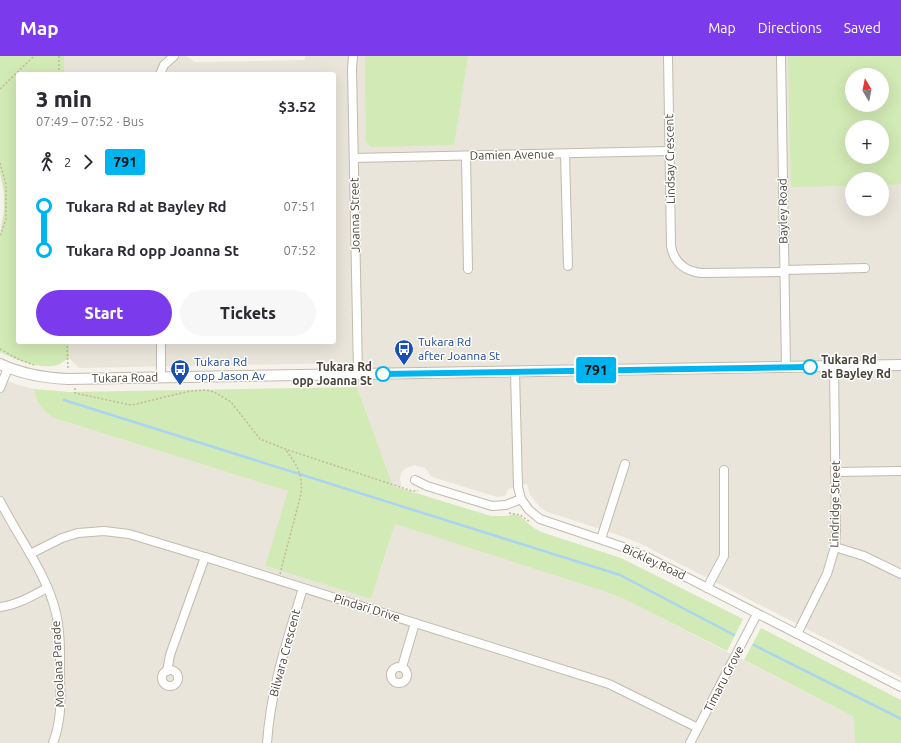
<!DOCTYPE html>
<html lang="en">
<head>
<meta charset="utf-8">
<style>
	body { margin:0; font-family:Ubuntu,sans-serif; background:#f7f7f7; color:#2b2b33; height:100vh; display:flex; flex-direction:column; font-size:15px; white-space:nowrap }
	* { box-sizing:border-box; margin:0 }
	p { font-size:13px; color:#7c7c81 }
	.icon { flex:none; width:22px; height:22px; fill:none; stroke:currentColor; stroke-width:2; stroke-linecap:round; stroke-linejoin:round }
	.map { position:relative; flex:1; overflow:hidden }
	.details { position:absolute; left:16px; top:16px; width:320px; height:272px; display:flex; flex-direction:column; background:#fff; border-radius:4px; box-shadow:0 4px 16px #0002 }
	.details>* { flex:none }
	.badge { padding:0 8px; border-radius:3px; font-size:14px; line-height:26px }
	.needle { width:26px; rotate:350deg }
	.buttons { position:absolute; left:845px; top:12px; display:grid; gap:8px }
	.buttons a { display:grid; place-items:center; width:44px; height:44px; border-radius:50%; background:#fff; box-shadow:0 4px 16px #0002; font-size:20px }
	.map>.badge { position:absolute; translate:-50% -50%; box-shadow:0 0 0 2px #fff }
	.legs { display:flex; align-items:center; gap:6px; height:44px; padding:0 20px; font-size:13px }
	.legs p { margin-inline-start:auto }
	.overview { display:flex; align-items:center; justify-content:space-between; height:68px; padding:0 20px }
	h1 { font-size:22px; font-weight:800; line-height:30px }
	.action { display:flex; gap:8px; margin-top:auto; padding:8px 20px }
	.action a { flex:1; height:46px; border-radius:24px; background:#7c3aed; color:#fff; font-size:16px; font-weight:800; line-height:46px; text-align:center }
	.action a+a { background:#f7f7f7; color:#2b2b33 }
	ul { padding:0 20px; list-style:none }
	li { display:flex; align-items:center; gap:14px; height:44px; font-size:15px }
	li i { display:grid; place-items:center; width:6px; height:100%; margin:0 5px; background:currentColor }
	li i::after { content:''; width:10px; height:10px; margin:-5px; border:3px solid; border-radius:50%; background:#fff }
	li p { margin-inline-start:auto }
	li:first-child i { background:linear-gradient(#0000 50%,currentColor 0) }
	li:last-child i { background:linear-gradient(currentColor 50%,#0000 0) }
	header { display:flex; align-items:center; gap:24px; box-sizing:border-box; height:56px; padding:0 20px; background:#7c3aed; color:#fff }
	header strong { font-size:19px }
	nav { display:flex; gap:22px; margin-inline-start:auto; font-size:14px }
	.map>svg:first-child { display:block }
	.residential { fill:#eae5da; fill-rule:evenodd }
	.green { fill:#d2eab5; fill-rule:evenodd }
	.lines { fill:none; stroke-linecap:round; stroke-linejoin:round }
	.stream { stroke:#a9d4f2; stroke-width:2.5 }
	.minor-casing { stroke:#c2bbae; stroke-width:10 }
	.tertiary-casing { stroke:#c2bbae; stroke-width:12 }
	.path { stroke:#c4b79f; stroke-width:1.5; stroke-dasharray:2 2; stroke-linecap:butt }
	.minor { stroke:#fff; stroke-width:8 }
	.tertiary { stroke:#fff; stroke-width:10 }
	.line-1-casing { stroke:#fff; stroke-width:9 }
	.line-1 { stroke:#00b5ef; stroke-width:6 }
	.stop-1-dot { fill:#fff; stroke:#00b5ef; stroke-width:2 }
	.labels { text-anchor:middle; stroke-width:3; stroke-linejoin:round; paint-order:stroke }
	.street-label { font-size:12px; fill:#4b4439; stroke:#fff }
	.transit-label { font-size:12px; fill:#164399; stroke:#fff; text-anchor:start }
	.stop-label { font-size:12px; font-weight:bold; fill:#4b4439; stroke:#fff; text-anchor:start }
</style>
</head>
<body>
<header>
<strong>Map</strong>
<nav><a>Map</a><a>Directions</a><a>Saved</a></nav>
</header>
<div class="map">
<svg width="901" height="687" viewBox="0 0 901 687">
	<rect width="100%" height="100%" fill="#f6f3ec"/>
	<g class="residential">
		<path d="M64,0H186L195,6L305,4V0H901V621L639,487L618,479L545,455L539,450L530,439L527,428L508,433L505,440L497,441L432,421L425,412L415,409L406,412L401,417L400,424L402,432L393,430L357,331L341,307L79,312L69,302V286H334V18H64ZM852,19H882V49H852ZM852,71H882V101H852ZM852,123H882V153H852Z"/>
		<polygon points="0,322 18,329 34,333 36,341 54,362 289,435 265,510 371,543 395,468 583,527 624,543 854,661 855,687 0,687"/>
	</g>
	<g class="green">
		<path d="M0,0H64V18H18V286H69V302C65,304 62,307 58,309C40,314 16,304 0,296V177L4,155V137L0,117Z"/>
		<polygon points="365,0 468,0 454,89 371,91 366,86"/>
		<path d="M788,0H901V128L882,129V123H852V130L791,131ZM852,19H882V49H852ZM852,71H882V101H852Z"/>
		<path d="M357,331L393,430L491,460H507L513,458L520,460L531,470L541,476L621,502L743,563L727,595L624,543L601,534L395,468L371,543L265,510L288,435L54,362C42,354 37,347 34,333L70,336Z"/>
		<polygon points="761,572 901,644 901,687 855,687 854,661 744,604"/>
	</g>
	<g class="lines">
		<g class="stream">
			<polyline points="64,344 620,519 734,579"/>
			<polyline points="754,589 901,663"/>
		</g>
		<g class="minor-casing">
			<g id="minor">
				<polyline points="353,0 352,13 358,318"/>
				<path d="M668,0L671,190C674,206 684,215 701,217L784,216"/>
				<polyline points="781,0 786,311"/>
				<polyline points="160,18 164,9 174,0"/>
				<polyline points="565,98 568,210"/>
				<polyline points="466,100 468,213"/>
				<polyline points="354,102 670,95"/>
				<polyline points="784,214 865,212"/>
				<polyline points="161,286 161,321"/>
				<polyline points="515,316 518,431 521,443 529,454 540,463 620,490 647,501 901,631"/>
				<polyline points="0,332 8,312"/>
				<polyline points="835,416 901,415"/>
				<polyline points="415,424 427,430 492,450 506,449 521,443"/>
				<path d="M0,445C18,481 47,518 56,557C61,579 60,601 60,624C61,646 61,666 53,687"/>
				<polyline points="601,483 625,408"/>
				<polyline points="835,491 864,500 901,518"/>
				<polyline points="30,498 62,482 78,477 104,475 129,478 205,501 609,628 698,672"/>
				<polyline points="707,532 724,500 724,414"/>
				<path d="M0,551C17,549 32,540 47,532"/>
				<polyline points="797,578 827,518 835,491 836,474 834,310"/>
				<circle cx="399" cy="619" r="8"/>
				<polyline points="402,611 415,567"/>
				<circle cx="170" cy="622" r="8"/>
				<polyline points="167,615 170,599 205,501"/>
				<path d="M267,687C271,631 287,585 303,532"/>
				<polyline points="690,687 757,558"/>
			</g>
		</g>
		<g class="tertiary-casing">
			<path id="tertiary" d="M0,308C21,318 45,322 68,323L901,309"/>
		</g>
		<g class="path">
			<polyline points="59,0 59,18"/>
			<polyline points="0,33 34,0"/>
			<polyline points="0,107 6,128 6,163 0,181"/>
			<polyline points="67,286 68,314"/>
			<polyline points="0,293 18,303 34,309"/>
			<polyline points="75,332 75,337 126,348 132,349 190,335 206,334 214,336 231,346 260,383 285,393 412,435 418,435"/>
			<polyline points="509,457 520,459 530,466"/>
			<path d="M280,518L301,438C303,417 297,409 285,393"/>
		</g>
		<use href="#minor" class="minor"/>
		<use href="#tertiary" class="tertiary"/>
	</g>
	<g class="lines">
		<g class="line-1-casing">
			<polyline id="line-1" points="383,318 810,311"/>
		</g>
		<use href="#line-1" class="line-1"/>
	</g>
	<defs>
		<g id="bus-pin" transform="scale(1)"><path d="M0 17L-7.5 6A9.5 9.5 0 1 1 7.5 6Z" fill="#1a4fb4" stroke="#fff"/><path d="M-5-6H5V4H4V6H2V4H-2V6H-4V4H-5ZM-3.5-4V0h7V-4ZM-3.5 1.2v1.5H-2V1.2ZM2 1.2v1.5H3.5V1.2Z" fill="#fff"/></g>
	</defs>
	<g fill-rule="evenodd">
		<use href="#bus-pin" x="404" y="293"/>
		<use href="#bus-pin" x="180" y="313"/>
	</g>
	<g class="stop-1-dot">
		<circle cx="810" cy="311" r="7"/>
		<circle cx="383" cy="318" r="7"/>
	</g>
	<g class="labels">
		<g class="street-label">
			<text transform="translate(512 99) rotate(-1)" y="4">Damien Avenue</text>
			<text transform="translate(670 103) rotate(-91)" y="4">Lindsay Crescent</text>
			<text transform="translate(783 155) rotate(-91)" y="4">Bayley Road</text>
			<text transform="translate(355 159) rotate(-91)" y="4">Joanna Street</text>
			<text transform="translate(125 322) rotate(-1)" y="4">Tukara Road</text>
			<text transform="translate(835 448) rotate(-89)" y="4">Lindridge Street</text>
			<text transform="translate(654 506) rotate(25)" y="4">Bickley Road</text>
			<text transform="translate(367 552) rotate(17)" y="4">Pindari Drive</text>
			<text transform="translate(285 597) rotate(-75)" y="4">Bilwara Crescent</text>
			<text transform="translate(58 608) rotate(-93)" y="4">Moolana Parade</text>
			<text transform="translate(724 623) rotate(-63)" y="4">Timaru Grove</text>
		</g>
		<g class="transit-label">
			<text x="418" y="290">Tukara Rd<tspan x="418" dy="14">after Joanna St</tspan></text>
			<text x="194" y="310">Tukara Rd<tspan x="194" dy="14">opp Jason Av</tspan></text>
		</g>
		<g class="stop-label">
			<text x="821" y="308">Tukara Rd<tspan x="821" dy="14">at Bayley Rd</tspan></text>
			<text x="372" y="315" text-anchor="end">Tukara Rd<tspan x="372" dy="14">opp Joanna St</tspan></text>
		</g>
	</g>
</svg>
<div class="buttons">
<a><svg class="needle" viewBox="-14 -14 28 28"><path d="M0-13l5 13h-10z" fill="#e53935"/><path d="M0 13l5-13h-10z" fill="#7c7c81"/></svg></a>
<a>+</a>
<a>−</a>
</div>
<b class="badge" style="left:596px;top:314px;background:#00b5ef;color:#111">791</b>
<section class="details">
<div class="overview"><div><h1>3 min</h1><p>07:49 – 07:52 · Bus</p></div><b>$3.52</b></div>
<div class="legs"><svg class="icon" aria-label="walk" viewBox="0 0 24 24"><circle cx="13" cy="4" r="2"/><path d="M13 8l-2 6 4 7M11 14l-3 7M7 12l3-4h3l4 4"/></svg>2<svg class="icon" aria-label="forward" viewBox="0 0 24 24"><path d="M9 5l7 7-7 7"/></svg><b class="badge" style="background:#00b5ef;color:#111">791</b></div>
<ul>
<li><i style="color:#00b5ef"></i><b>Tukara Rd at Bayley Rd</b><p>07:51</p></li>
<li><i style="color:#00b5ef"></i><b>Tukara Rd opp Joanna St</b><p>07:52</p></li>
</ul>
<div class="action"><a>Start</a><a>Tickets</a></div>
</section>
</div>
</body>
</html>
